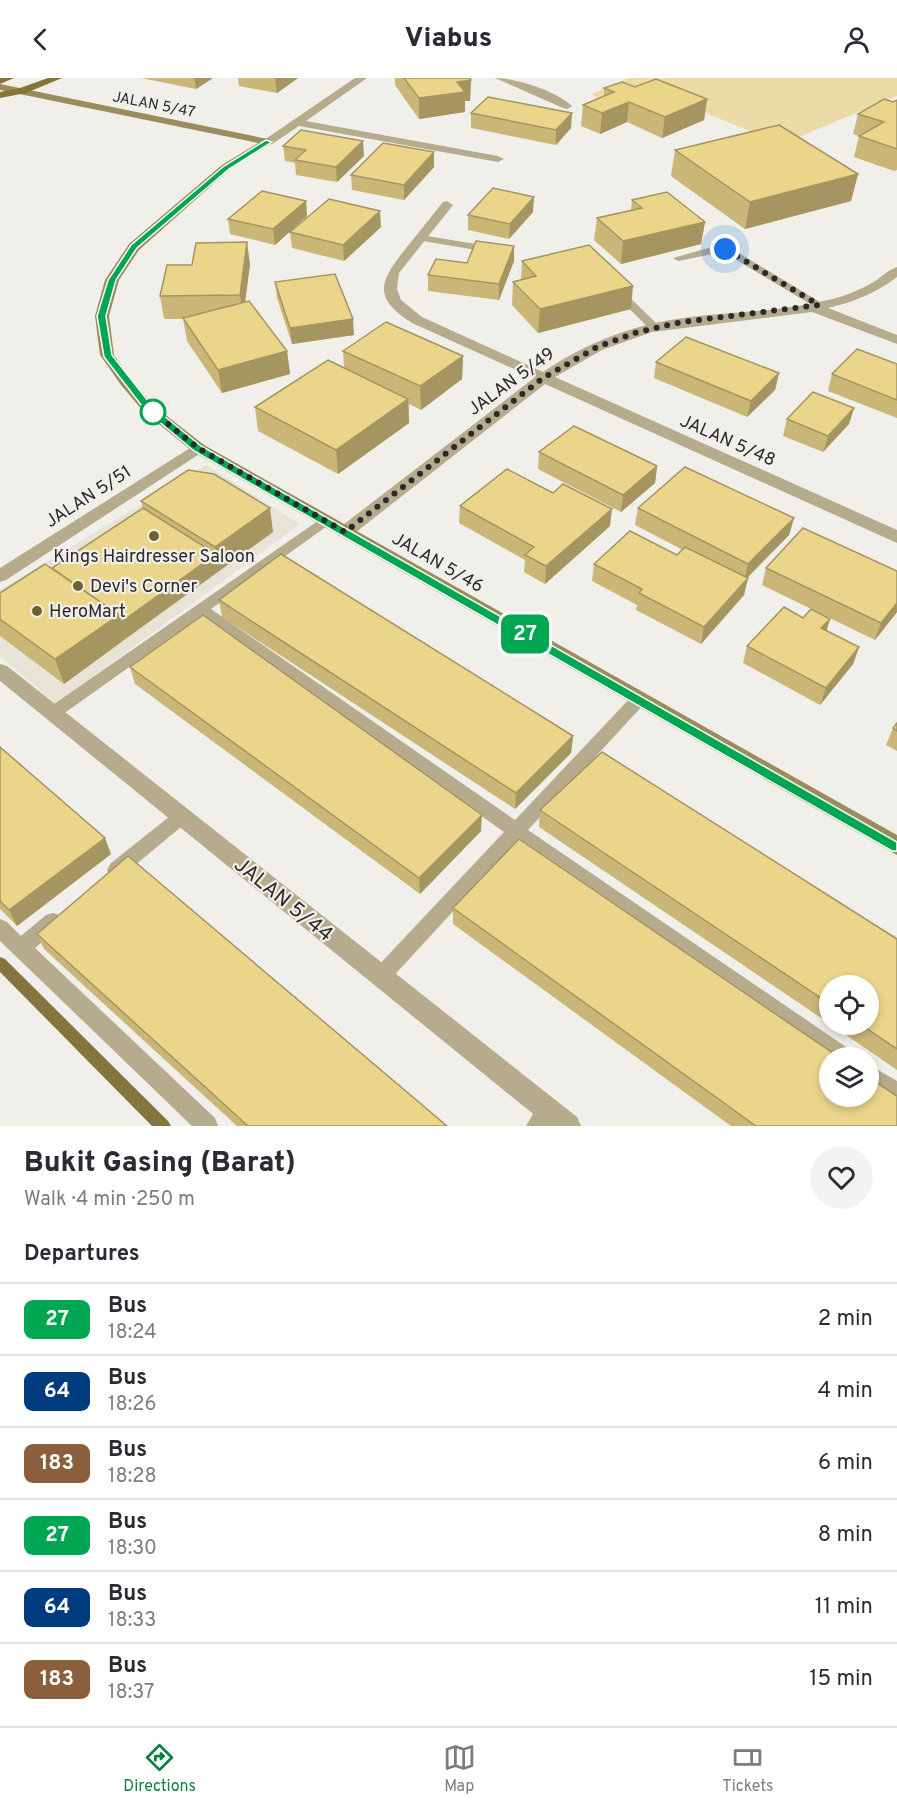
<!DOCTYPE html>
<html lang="en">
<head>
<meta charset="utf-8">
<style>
	body { margin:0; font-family:Overpass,sans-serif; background:#f2f2f3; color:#2b2b33; height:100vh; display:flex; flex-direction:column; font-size:22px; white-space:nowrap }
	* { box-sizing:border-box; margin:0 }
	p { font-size:20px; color:#7c7c81 }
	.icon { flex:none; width:33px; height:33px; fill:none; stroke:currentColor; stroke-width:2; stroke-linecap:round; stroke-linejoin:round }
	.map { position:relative; height:1048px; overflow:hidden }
	.details { display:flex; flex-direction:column; background:#fff; flex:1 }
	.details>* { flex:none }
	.badge { padding:0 12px; border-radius:9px; font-size:21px; line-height:39px }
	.fabs { position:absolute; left:819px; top:897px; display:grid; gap:12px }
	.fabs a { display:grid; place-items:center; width:60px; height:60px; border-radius:50%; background:#fff; box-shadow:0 3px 9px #0003; font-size:30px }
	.you { position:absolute; width:30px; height:30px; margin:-15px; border:4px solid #fff; border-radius:50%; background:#1a73e8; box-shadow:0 0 0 9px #1a73e833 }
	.map>.badge { position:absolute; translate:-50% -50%; box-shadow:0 0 0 3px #fff }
	h2 { padding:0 24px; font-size:22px; line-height:54px }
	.round { display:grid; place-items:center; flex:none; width:63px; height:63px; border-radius:32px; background:#f2f2f3 }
	.headline { display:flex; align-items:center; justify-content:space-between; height:102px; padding:0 24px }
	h1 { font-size:28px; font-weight:800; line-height:45px }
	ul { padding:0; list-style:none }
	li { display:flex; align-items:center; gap:18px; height:72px; padding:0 24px; border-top:2px solid #e1e1e2 }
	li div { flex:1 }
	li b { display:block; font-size:22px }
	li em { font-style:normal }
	li .badge { min-width:66px; font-weight:700; text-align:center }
	header { display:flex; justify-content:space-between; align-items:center; height:78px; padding:0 24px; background:#fff; font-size:27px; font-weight:800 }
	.dock { display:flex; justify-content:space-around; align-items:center; height:84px; border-top:2px solid #e1e1e2; background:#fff; font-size:16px; color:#7c7c81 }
	.dock a { display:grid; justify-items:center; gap:3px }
	.dock .active { color:#0b8043 }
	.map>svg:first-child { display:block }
	.built { fill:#e7e3d6 }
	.green { fill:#eadba7 }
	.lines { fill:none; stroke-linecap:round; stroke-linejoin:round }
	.stream { fill:#847540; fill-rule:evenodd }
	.lane { fill:#b6ac8d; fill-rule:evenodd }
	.street { fill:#b6ac8d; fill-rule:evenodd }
	.secondary { fill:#9a8c5d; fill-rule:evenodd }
	.primary { fill:#867437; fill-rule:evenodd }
	.wall { fill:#cab777 }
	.shaded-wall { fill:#a49561 }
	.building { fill:#ebd58a; stroke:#a49561; stroke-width:1.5 }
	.line { fill:#00a651; stroke:#fff; stroke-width:1.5 }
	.walk { stroke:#2b2a28; stroke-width:6; stroke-dasharray:0 10.8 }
	.stop-dot { fill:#fff; stroke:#00a651; stroke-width:3 }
	.poi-dot { fill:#70612e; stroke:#f0efe9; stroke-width:2 }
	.labels { text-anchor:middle; stroke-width:4.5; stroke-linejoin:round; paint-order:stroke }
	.far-street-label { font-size:15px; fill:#2b2a28; stroke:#f0efe9 }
	.street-label { font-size:18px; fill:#2b2a28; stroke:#f0efe9 }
	.poi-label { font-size:18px; fill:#2b2a28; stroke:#f0efe9; text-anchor:start }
	.near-street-label { font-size:21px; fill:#2b2a28; stroke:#f0efe9 }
</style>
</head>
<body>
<header><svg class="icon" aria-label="back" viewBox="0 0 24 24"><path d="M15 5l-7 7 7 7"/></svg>Viabus<svg class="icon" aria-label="person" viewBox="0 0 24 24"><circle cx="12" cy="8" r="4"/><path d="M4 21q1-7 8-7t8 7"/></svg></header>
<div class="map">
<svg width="897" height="1048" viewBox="0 0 897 1048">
	<rect width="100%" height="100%" fill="#f0efe9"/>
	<polygon class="built" points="206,387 300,446 56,626 0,578 0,512"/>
	<polygon class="green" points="628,0 897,0 897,18 782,66 661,17 600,24 592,16"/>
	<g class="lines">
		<polygon class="stream" points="0,879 5,881 168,1043 171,1048 152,1048 0,894"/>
		<g class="lane">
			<polygon points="421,157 494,169 499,172 494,175 417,162 416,160"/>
			<polygon points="715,168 729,169 825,227 819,230 815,229 723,174 678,183 673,180"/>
			<polygon points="616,209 620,210 659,248 659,252 651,252 612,214 612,210"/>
			<polygon points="325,438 330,440 332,443 330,446 211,531 515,742 633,617 639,615 645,617 647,621 645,625 528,752 852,973 855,980 830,980 830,981 517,764 388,904 381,907 374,904 371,898 374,892 504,754 201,538 59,639 53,641 47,639 45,635 47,631"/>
			<polygon points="181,732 187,734 190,739 187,744 122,798 116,800 110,798 107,792 110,786 175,734"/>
			<polygon points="53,835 60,837 62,843 60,849 35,870 215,1040 218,1048 192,1048 0,863 0,841 7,844 21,858 46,837"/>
			<polygon points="868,986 897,1003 897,1025 868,1008"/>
			<polygon points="548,1021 556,1024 559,1032 550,1048 526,1048 540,1024"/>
		</g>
		<g class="street">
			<polygon points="355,0 367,0 306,43 498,78 504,81 498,84 299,48 272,66 264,66 264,62"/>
			<path d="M495,0C517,0 556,13 572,28L567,31L563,30Z"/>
			<path d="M447,123L453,127L399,195L397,211L401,222L422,239L543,294C586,265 632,247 683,240C729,234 778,234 823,223C839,220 856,214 870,206C880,201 887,192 897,189V199C876,215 854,224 828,230L897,257V266L812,234L652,254L602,272L555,299L897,452V465L545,306L351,458H339L337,454L339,450L534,300L412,245C370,218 381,202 407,169C419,154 431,139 443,124Z"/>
			<polygon points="198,365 204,367 206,370 204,373 6,502 0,504 0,490"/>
			<polygon points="0,586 7,588 577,1039 581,1048 548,1048 0,603"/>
		</g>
		<polygon class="secondary" points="0,6 268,61 274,64 230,91 139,172 119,202 109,238 114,277 131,301 153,327 204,367 897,757 897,777 192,373 143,333 121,307 100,277 95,238 105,202 129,166 222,87 258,65 0,12"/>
		<g class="primary">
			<polygon points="0,0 14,0 0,6"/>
			<polygon points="48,0 62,0 26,15 0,20 0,14 20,10"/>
		</g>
	</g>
	<g class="wall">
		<polygon points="141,0 213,0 196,11"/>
		<polygon points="238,0 298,0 277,15 239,8"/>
		<polygon points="395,0 471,0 470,23 465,23 465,34 419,41 395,7"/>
		<polygon points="635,9 707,21 704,42 662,60 627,44 600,56 581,48 583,27 604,19 604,10"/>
		<polygon points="897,22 897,92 894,93 854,79 859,58 853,56 858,36 893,24"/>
		<polygon points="471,35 571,50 556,67 471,50"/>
		<polygon points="283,68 364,78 337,104 296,97 295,85 285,83"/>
		<polygon points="675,72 858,96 851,123 745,151 671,98"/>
		<polygon points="434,89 404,122 352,112 351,97"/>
		<polygon points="632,122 705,144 701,166 621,186 594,162 597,140 631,132"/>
		<polygon points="306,123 307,138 275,167 230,156 228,141"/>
		<polygon points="533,134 509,161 468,152 468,137"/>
		<polygon points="381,149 344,183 292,170 290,154"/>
		<polygon points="514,168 514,183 499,222 428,213 428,197 467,185"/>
		<polygon points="522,183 631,231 538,255 512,227 513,204 521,201"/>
		<polygon points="250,186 245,224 287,273 290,296 222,315 187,263 183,241 164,241 160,218"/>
		<polygon points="275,204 354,257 292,266 277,220"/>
		<polygon points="343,273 463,278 462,301 421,332 409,326 409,345 338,396 258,353 255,329 344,290"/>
		<polygon points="656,284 779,295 775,312 747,339 654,300"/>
		<polygon points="897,286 897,340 828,313 832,296"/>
		<polygon points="854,330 849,346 823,374 783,358 787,341"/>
		<polygon points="539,374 657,388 655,405 621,434 538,391"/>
		<polygon points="141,423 273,454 64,606 0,558 0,515 52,490 143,430"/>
		<polygon points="460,428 610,448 545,506 524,494 525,482 459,445"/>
		<polygon points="638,430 794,440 789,457 748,499 744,517 701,566 636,532 637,527 592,503 594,486 677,477 683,472 635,447"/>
		<polygon points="766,490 897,534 875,562 762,507"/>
		<polygon points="219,522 573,658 571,675 515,731 222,539"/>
		<polygon points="803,540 830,541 826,552 859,569 853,586 820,627 743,585 747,568"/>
		<polygon points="130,589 481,753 420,816 135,606"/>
		<polygon points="897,645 897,673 886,667 893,650"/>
		<polygon points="0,669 111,776 17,848 0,831"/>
		<polygon points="540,732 897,861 897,992 830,946 868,946 830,908 830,946 539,749"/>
		<polygon points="453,830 897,1048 731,1048 453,846"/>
		<polygon points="37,856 447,1048 237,1048 44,871"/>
	</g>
	<g class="shaded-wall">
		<polygon points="194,0 213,0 196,11"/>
		<polygon points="277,0 298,0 277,15 275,1"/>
		<polygon points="464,0 471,0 470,23 465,23 465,34 419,41 419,20 457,4"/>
		<polygon points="707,21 704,42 662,60 665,39"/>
		<polygon points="629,24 627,44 600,56 602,35"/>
		<polygon points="572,35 571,50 556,67 556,52"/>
		<polygon points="363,63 364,78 337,104 336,89"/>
		<polygon points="434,74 434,89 404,122 404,107"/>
		<polygon points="858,96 851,123 745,151 750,124"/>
		<polygon points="534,119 533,134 509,161 510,146"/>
		<polygon points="306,123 307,138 275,167 273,151"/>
		<polygon points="380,133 381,149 344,183 343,167"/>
		<polygon points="705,144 701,166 621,186 623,163"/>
		<polygon points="247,164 250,186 243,240 240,217"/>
		<polygon points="514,168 514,183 499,222 499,206"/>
		<polygon points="633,208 631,231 538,255 540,231"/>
		<polygon points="353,241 354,257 292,266 290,250"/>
		<polygon points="287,273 290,296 222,315 218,292"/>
		<polygon points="463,278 462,301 421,332 420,308"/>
		<polygon points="779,295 775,312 747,339 751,323"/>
		<polygon points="408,321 409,345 338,396 336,372"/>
		<polygon points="854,330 849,346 823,374 828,358"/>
		<polygon points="657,388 655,405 621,434 623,417"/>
		<polygon points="270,430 273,454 125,561 121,544 216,476 215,469"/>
		<polygon points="612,431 610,448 545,506 546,488"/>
		<polygon points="794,440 789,457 744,503 748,486"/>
		<polygon points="748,500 744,517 701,566 704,549"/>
		<polygon points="897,525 897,534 875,562 881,545"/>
		<polygon points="119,537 125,561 64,606 55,581"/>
		<polygon points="830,541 825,558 821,550"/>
		<polygon points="859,569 853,586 820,627 826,610"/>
		<polygon points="573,658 571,675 515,731 516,715"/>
		<polygon points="482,737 481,753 420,816 419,800"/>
		<polygon points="105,760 111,776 17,848 9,832"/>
	</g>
	<g class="building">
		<polygon points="404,0 469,0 471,2 457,4 465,14 419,20"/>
		<polygon points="656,1 707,21 665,39 629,24 602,35 583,27 614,14 604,10 622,4 635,9"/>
		<polygon points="488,19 572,35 556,52 471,35"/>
		<polygon points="884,21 893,24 897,22 897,71 859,58 884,44 858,36"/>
		<polygon points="779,47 858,96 750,124 675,72"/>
		<polygon points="301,52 363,63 336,89 295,82 306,72 283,68"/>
		<polygon points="383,65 434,74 404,107 351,97"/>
		<polygon points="493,110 534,119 510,146 468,137"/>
		<polygon points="262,113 306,123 273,151 228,141"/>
		<polygon points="667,114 705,144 623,163 597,140 642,130 632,122"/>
		<polygon points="329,121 380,133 343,167 290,154"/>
		<polygon points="476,163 514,168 499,206 428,197 436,181 467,185"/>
		<polygon points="247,164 240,217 160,218 167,187 192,187 196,165"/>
		<polygon points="589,167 633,208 540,231 513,204 536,198 522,183"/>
		<polygon points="335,196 353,241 290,250 275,204"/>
		<polygon points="249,223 287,273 218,292 183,240"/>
		<polygon points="386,244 463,278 420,308 343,273"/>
		<polygon points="686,259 779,295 751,323 656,284"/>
		<polygon points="857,271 897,286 897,322 832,296"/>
		<polygon points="328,282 408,321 336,372 255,329"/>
		<polygon points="813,314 854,330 828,358 787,341"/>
		<polygon points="574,348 657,388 623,417 539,374"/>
		<polygon points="685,389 794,440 748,486 638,430"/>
		<polygon points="507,391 553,415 563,406 612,431 546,488 525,477 534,469 460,428"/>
		<polygon points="188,392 214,396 270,430 215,469 141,423"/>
		<polygon points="143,430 216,476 121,544 119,537 52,490"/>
		<polygon points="803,450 897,493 897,525 881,545 766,490"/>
		<polygon points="630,453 677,477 685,469 748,500 704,549 639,515 642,511 594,486"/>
		<polygon points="281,476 573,658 516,715 219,522"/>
		<polygon points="45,486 119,537 55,581 0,541 0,515"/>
		<polygon points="784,529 803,540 811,531 830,541 821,550 859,569 826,610 747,568"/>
		<polygon points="203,537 482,737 419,800 130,589"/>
		<polygon points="897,645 897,653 893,650"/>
		<polygon points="0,669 105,760 9,832 0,823"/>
		<polygon points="602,674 897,861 897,971 860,946 868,946 868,908 830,908 830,926 540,732"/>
		<polygon points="519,761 840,980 830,980 830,1018 868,1018 868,999 897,1018 897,1048 756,1048 453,830"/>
		<polygon points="128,778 447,1048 248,1048 37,856"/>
	</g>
	<polygon class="line" points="266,62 272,64 229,91 137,170 116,202 106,238 112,277 152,328 201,368 897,764 897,773 892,773 194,373 145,332 104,279 97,238 108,202 131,167 224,88"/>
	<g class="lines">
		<polyline class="walk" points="153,334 148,330 198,370 345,454 543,300 597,269 638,254 682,244 819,227 725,171"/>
	</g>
	<circle class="stop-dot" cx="153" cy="334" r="12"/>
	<g class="poi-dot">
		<circle cx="154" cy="458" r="6"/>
		<circle cx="78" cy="508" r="6"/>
		<circle cx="37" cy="533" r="6"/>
	</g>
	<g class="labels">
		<g class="far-street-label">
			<text transform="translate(154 26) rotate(11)" y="5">JALAN 5/47</text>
		</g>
		<g class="street-label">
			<text transform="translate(511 303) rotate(-36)" y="6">JALAN 5/49</text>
			<text transform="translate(728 362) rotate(24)" y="6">JALAN 5/48</text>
			<text transform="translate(88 418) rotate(-33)" y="6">JALAN 5/51</text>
			<text transform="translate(438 484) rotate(30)" y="6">JALAN 5/46</text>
		</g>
		<g class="poi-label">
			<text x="154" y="484" text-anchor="middle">Kings Hairdresser Saloon</text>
			<text x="90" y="514">Devi's Corner</text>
			<text x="49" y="539">HeroMart</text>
		</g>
		<g class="near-street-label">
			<text transform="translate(284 821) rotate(39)" y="7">JALAN 5/44</text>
		</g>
	</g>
</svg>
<div class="fabs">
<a><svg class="icon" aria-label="locate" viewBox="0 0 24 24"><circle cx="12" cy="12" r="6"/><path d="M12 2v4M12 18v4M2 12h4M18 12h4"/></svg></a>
<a><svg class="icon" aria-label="layers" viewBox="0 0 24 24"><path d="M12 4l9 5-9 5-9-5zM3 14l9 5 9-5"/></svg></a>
</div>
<div class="you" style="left:725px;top:171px"></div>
<b class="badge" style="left:525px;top:556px;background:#00a651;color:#fff">27</b>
</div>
<section class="details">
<div class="headline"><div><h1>Bukit Gasing (Barat)</h1><p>Walk · 4 min · 250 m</p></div><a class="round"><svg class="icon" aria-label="heart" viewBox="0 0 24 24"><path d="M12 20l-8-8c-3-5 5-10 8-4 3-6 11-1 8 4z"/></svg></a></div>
<h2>Departures</h2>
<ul>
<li><span class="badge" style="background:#00a651;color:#fff">27</span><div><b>Bus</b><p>18:24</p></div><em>2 min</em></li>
<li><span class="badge" style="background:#003b80;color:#fff">64</span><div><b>Bus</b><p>18:26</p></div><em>4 min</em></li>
<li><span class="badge" style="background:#8b5e3c;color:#fff">183</span><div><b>Bus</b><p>18:28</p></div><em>6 min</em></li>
<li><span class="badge" style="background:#00a651;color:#fff">27</span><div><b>Bus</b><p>18:30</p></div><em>8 min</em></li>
<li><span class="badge" style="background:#003b80;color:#fff">64</span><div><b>Bus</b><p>18:33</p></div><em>11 min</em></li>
<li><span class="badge" style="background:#8b5e3c;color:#fff">183</span><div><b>Bus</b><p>18:37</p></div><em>15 min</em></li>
</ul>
</section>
<nav class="dock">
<a class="active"><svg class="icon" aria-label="directions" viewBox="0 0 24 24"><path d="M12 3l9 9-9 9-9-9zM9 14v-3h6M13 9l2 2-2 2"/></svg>Directions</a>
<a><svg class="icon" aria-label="map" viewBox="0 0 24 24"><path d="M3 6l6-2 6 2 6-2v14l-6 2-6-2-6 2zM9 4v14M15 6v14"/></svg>Map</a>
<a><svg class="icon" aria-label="tickets" viewBox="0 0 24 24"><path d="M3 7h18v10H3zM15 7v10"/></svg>Tickets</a>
</nav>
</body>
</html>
